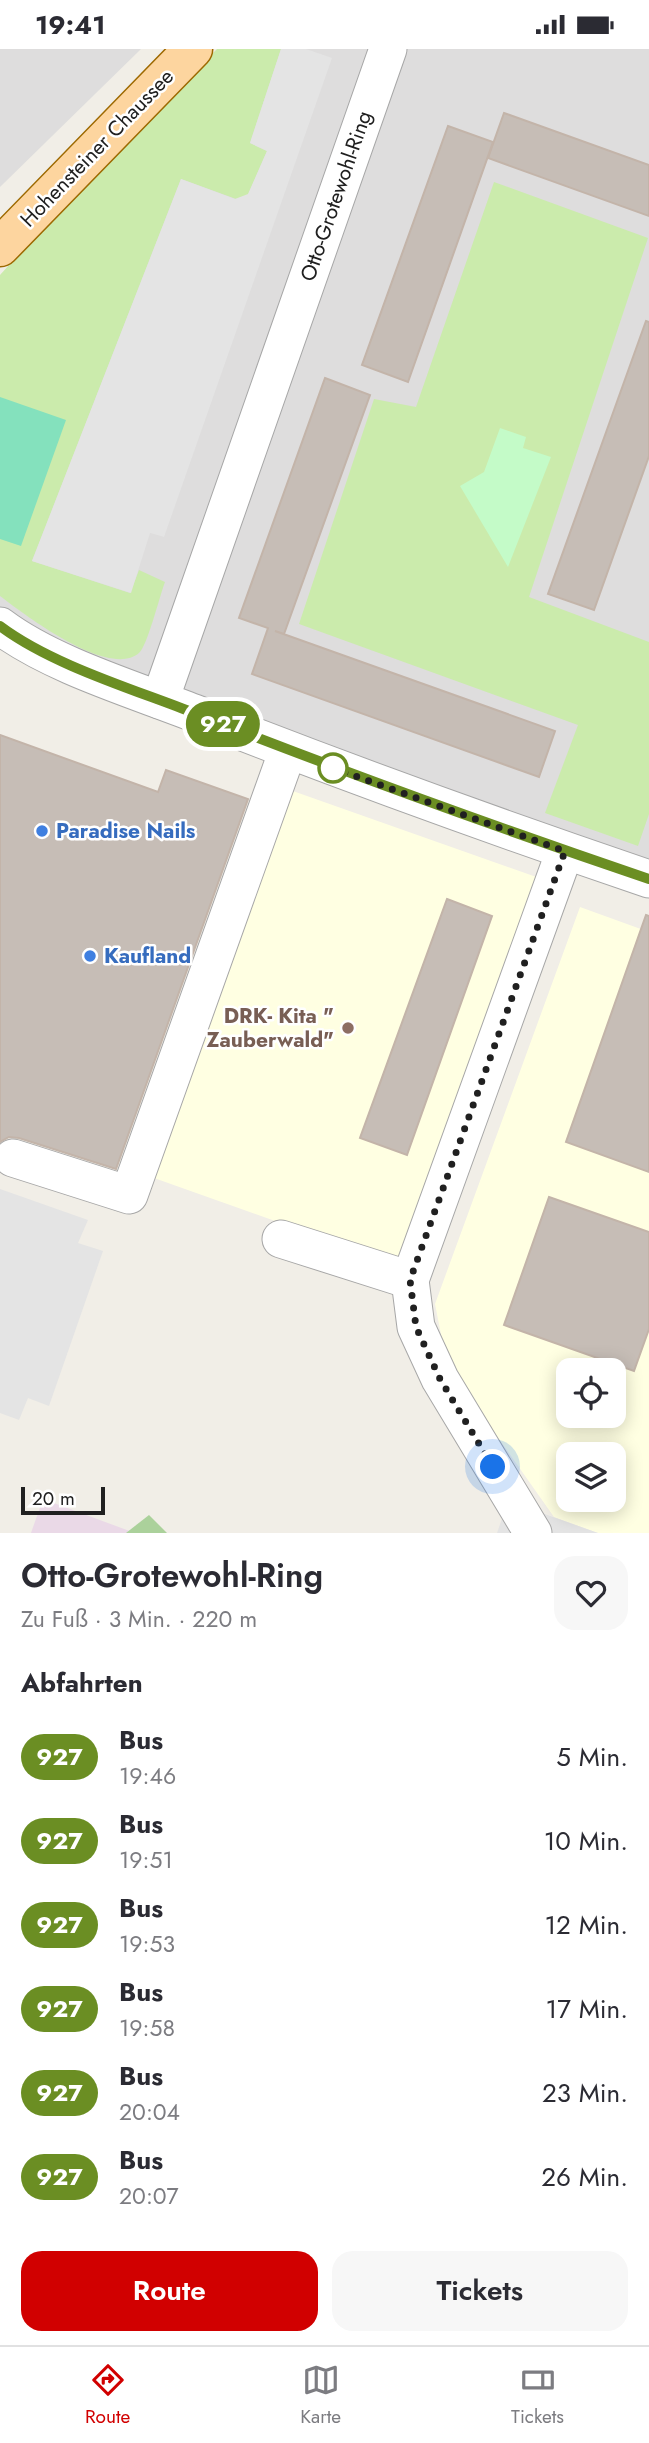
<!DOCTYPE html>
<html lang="de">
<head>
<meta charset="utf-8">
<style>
	body { margin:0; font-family:Jost,sans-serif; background:#f7f7f7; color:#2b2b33; height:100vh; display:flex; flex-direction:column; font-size:26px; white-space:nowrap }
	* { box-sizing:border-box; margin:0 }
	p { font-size:23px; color:#7c7c81 }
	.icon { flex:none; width:38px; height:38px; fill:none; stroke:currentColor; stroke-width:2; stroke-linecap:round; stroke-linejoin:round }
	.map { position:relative; height:1484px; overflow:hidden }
	.sheet { display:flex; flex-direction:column; background:#fff; flex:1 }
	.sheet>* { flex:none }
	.badge { padding:0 14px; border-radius:23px; font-size:24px; line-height:46px }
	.tools { position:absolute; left:556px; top:1309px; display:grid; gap:14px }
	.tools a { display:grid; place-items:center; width:70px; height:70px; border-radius:14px; background:#fff; box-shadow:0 4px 18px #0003; font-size:35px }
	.scale { position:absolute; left:21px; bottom:18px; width:84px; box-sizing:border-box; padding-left:7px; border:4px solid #202020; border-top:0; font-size:19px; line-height:24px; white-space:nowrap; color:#202020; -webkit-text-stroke:5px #fff; paint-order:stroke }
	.you { position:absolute; width:35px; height:35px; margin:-18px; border:5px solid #fff; border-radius:50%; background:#1a73e8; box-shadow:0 0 0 10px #1a73e833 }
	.map>.badge { position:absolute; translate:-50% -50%; box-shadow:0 0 0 4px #fff }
	h2 { padding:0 21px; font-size:26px; line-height:63px }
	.round { display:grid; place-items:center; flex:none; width:74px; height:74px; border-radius:21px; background:#f7f7f7 }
	.overview { display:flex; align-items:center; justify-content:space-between; height:119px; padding:0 21px }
	h1 { font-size:33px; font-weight:600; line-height:52px }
	.primary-button { display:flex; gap:14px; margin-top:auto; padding:14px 21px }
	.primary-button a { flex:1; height:80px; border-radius:21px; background:#d10000; color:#fff; font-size:28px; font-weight:600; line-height:80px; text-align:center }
	.primary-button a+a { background:#f7f7f7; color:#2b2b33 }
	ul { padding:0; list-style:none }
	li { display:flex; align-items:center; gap:21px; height:84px; padding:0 21px }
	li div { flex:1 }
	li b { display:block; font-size:26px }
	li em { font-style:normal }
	li .badge { min-width:77px; font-weight:700; text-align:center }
	.status { display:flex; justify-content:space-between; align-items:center; height:49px; padding:0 35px; background:#fff; direction:ltr }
	.status svg { height:19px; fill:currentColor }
	.tabs { display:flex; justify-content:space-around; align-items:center; height:98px; border-top:2px solid #e1e1e2; background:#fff; font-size:19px; color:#7c7c81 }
	.tabs a { display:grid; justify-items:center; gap:4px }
	.tabs .selected { color:#d10000 }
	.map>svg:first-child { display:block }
	.residential { fill:#dedddd }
	.industrial { fill:#ead9e7 }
	.education { fill:#ffffe2; fill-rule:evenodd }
	.grass { fill:#cbebac }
	.forest { fill:#abd19b }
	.park { fill:#c4fbc8 }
	.pitch { fill:#84e1bd }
	.parking { fill:#e4e4e4 }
	.building { fill:#c6bdb6; stroke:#c3b4a9; stroke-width:2 }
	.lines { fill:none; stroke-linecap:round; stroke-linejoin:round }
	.minor-casing { stroke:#a7a7a7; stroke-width:39 }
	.major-casing { stroke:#9d6900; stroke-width:41 }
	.minor { stroke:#fff; stroke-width:37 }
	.major { stroke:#fdd59f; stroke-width:38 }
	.line-casing { stroke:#fff; stroke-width:16 }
	.line { stroke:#6b8e23; stroke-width:10 }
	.walk { stroke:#202020; stroke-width:7; stroke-dasharray:0 12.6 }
	.stop-dot { fill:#fff; stroke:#6b8e23; stroke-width:3.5 }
	.shop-dot { fill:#3f7fe0; stroke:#fff; stroke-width:2.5 }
	.education-dot { fill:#8d6e63; stroke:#fff; stroke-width:2.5 }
	.labels { text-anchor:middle; stroke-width:5; stroke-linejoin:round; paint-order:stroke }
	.street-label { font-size:21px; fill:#202020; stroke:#fff }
	.shop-label { font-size:21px; font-weight:bold; fill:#366cbe; stroke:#fff; text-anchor:start }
	.education-label { font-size:21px; font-weight:bold; fill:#785e54; stroke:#fff; text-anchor:end }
</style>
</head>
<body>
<div class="status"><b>19:41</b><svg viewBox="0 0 49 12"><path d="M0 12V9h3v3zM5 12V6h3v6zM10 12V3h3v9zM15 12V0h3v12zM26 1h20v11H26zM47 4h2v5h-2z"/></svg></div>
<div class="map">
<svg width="649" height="1484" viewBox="0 0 649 1484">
	<rect width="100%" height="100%" fill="#f1eee7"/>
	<g class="residential">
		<polygon points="0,0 141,0 0,138"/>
		<polygon points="259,0 649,0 649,814 298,687 31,582 0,558 0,246"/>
	</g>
	<polygon class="industrial" points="43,1450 135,1484 31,1484"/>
	<g class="education">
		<polygon points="290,741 542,830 405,1218 154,1129"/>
		<path d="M580,858L649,883V1484H598L554,1468L447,1316L435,1255ZM569,1321H614V1367H569ZM569,1405H614V1451H569Z"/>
	</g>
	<g class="grass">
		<path d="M217,0H281L250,94L267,102L248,146L236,150L181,130L32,512L130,544L139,521L165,533C160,546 147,598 139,604C109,630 25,566 0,547V226L83,134Z"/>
		<polygon points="494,133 648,189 529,548 649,593 649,765 638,797 545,764 578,676 299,575 374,350 416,358"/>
	</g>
	<polygon class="forest" points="149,1466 167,1484 126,1484"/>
	<polygon class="park" points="500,379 526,388 523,399 551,408 508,518 460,437 484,423"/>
	<polygon class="pitch" points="0,348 66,371 21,497 0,490"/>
	<g class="parking">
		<polygon points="281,0 306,0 332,9 164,488 150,484 131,544 32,512 181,130 235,150 248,145 267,102 250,94"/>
		<polygon points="0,1140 88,1171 78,1194 103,1202 49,1357 28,1349 19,1371 0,1364"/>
		<polygon points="508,1452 598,1484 497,1484"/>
	</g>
	<g class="building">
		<polygon points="504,64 649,116 649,167 488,109"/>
		<polygon points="448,77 493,93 408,333 362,316"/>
		<polygon points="646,272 649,273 649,407 594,561 548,545"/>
		<polygon points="325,329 370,346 284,585 275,582 555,682 539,728 252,625 268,579 239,569"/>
		<polygon points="0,686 158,743 166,721 248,750 116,1120 19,1089 9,1088 0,1093"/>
		<polygon points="447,850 492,867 407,1106 360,1089"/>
		<polygon points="646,866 649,867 649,1123 566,1093"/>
		<polygon points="549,1148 649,1183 649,1280 634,1322 504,1276"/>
	</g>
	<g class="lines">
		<g class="minor-casing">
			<g id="minor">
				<path d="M0,577C52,616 133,640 194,664C344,723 496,778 649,830"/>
				<polyline points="160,651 388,0"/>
				<polyline points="13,1109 129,1146 288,701"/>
				<polyline points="281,1190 410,1231"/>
				<polyline points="533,1484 440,1330 416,1278 410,1231 565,802"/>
			</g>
		</g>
		<g class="major-casing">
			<polyline id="major" points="0,198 193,0"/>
		</g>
		<use href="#minor" class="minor"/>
		<use href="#major" class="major"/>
	</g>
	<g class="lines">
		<g class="line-casing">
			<path id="line" d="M0,577C52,616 133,640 194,664C344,723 496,778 649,830"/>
		</g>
		<use href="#line" class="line"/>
		<polyline class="walk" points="333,719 565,802 410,1231 416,1278 440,1330 493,1418"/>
	</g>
	<circle class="stop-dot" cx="333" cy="719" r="14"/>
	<g class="shop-dot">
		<circle cx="42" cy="782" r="7"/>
		<circle cx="90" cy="907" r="7"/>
	</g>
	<circle class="education-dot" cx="348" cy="979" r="7"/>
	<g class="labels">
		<g class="street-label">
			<text transform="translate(97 99) rotate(-46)" y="7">Hohensteiner Chaussee</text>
			<text transform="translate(336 147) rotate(-71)" y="7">Otto-Grotewohl-Ring</text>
		</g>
		<g class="shop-label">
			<text x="56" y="789">Paradise Nails</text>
			<text x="104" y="914">Kaufland</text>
		</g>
		<g class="education-label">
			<text x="334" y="974">DRK- Kita "<tspan x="334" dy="24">Zauberwald"</tspan></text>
		</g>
	</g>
</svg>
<div class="tools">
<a><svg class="icon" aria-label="locate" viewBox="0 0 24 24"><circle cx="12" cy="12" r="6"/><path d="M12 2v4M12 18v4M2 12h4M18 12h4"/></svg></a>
<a><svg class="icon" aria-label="layers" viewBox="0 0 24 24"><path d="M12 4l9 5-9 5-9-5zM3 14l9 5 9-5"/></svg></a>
</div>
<div class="scale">20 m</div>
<div class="you" style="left:493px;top:1418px"></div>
<b class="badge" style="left:223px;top:675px;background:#6b8e23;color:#fff">927</b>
</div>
<section class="sheet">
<div class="overview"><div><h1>Otto-Grotewohl-Ring</h1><p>Zu Fuß · 3 Min. · 220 m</p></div><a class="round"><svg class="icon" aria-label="heart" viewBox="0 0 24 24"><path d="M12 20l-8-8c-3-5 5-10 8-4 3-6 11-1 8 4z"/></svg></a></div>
<h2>Abfahrten</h2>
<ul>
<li><span class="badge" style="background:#6b8e23;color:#fff">927</span><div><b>Bus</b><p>19:46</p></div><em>5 Min.</em></li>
<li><span class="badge" style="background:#6b8e23;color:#fff">927</span><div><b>Bus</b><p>19:51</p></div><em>10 Min.</em></li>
<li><span class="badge" style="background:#6b8e23;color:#fff">927</span><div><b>Bus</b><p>19:53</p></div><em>12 Min.</em></li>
<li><span class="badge" style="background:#6b8e23;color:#fff">927</span><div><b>Bus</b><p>19:58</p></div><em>17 Min.</em></li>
<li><span class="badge" style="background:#6b8e23;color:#fff">927</span><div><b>Bus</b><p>20:04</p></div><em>23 Min.</em></li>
<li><span class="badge" style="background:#6b8e23;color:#fff">927</span><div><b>Bus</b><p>20:07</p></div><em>26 Min.</em></li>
</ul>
<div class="primary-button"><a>Route</a><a>Tickets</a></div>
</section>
<nav class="tabs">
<a class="selected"><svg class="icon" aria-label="directions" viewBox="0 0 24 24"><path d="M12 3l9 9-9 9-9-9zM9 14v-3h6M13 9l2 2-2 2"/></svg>Route</a>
<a><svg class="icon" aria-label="map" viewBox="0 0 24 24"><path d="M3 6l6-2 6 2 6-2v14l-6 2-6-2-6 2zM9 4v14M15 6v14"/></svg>Karte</a>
<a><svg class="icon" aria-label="tickets" viewBox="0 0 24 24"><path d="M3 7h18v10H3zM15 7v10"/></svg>Tickets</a>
</nav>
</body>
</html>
